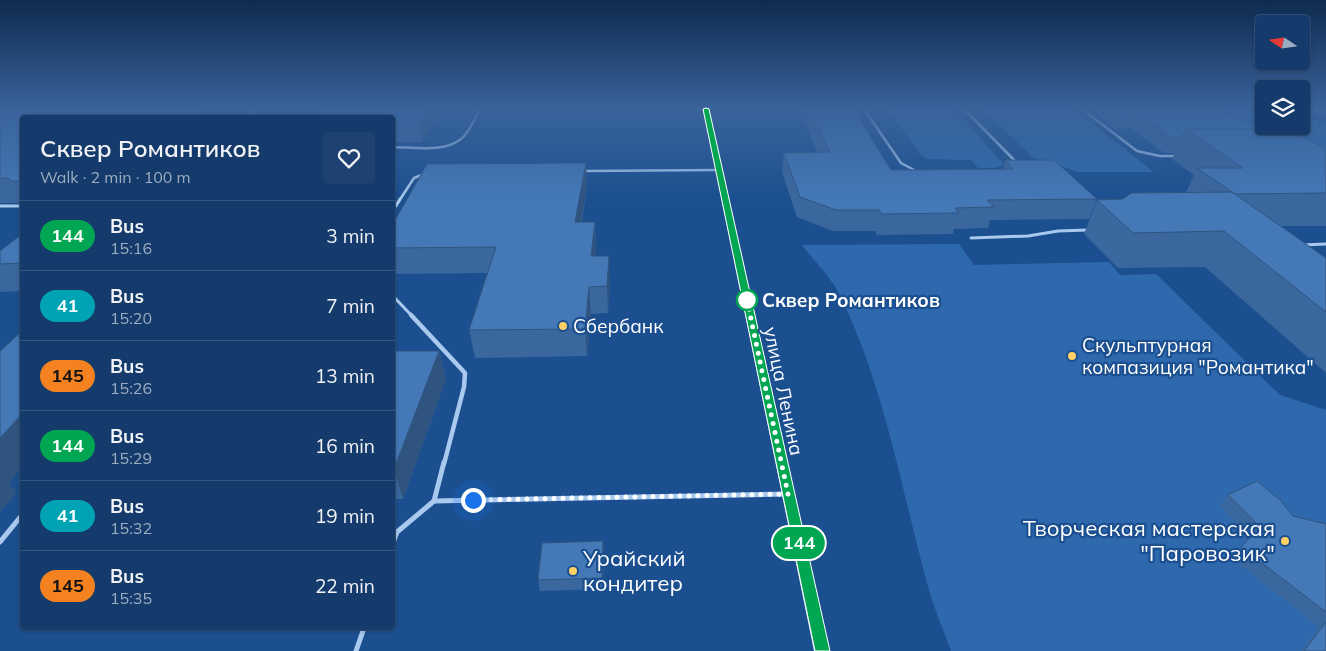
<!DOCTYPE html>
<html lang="en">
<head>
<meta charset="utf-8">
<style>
	body { margin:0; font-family:Mulish,sans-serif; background:#1d4271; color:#f1f3f6; height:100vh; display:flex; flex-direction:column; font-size:19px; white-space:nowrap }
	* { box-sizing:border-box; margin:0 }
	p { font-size:16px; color:#9dadc1 }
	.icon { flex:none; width:28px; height:28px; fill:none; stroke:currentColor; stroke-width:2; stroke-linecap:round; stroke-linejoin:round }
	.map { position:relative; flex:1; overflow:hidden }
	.drawer { position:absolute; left:20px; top:115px; width:375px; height:515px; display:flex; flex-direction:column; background:#143b6b; border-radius:5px; box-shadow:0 1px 4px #0004,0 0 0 1px #33557e }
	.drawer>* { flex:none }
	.badge { padding:0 10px; border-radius:16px; font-size:18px; line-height:32px }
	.needle { width:32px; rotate:283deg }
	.tools { position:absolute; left:1255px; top:15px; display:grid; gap:10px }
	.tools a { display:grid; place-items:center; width:55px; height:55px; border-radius:5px; background:#143b6b; box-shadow:0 1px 4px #0004,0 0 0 1px #33557e; font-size:25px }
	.you { position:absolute; width:25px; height:25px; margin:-12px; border:4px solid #fff; border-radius:50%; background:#1a73e8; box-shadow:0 0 0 8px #1a73e833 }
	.map>.badge { position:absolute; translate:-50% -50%; box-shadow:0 0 0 2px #fff }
	.round { display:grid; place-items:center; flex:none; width:52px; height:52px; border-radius:5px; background:#1d4271 }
	.overview { display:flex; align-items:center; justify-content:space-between; height:85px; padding:0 20px }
	h1 { font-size:24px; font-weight:600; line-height:38px }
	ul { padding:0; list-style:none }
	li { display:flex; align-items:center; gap:15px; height:70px; padding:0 20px; border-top:1px solid #33557e }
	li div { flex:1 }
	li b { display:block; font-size:19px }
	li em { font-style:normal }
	li .badge { min-width:55px; font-weight:700; text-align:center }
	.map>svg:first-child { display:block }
	.green { fill:#2e69ad }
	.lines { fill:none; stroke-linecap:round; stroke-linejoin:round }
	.service-far3 { stroke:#a9c9ee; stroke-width:2.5 }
	.service-far2 { stroke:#a9c9ee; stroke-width:3 }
	.service-far1 { stroke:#a9c9ee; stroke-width:4.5 }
	.service { stroke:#a9c9ee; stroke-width:5 }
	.secondary { fill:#d6e6fa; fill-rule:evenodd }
	.wall { fill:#3a679d }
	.shaded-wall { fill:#305480 }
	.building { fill:#4478b7; stroke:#305480 }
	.line { fill:#00a651; stroke:#fff }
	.walk { stroke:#fff; stroke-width:5; stroke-dasharray:0 9 }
	.stop-dot { fill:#fff; stroke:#00a651; stroke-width:2.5 }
	.poi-dot { fill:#ffd166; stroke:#1b4f8f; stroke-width:2 }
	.labels { text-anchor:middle; stroke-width:4.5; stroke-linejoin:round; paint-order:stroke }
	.stop-label { font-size:19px; font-weight:bold; fill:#fff; stroke:#1b4f8f; text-anchor:start }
	.poi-label { font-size:19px; fill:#fff; stroke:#1b4f8f; text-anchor:start }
	.street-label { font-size:19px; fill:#fff; stroke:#1b4f8f }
	.near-poi-label { font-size:22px; fill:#fff; stroke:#1b4f8f; text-anchor:end }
</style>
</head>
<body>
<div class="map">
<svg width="1326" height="651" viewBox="0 0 1326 651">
	<rect width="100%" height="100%" fill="#1b4f8f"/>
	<g class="green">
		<polygon points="887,109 953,109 1003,163 1003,165 995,168 978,168 971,160 927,159 922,156"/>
		<polygon points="983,109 1073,109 1154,172 1078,172 1032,157"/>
		<polygon points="1203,109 1264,109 1264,126 1301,126 1301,113 1326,126 1326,170"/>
		<path d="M959,244L974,265L1109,262L1120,275L1156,274L1280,395L1326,410V651H951C944,631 935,611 929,590C901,490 885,384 837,290C828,274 813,260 802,245Z"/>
	</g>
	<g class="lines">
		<g class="service-far3">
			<polyline points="864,109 901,163 916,171"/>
			<polyline points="964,109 1017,163"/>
			<polyline points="1082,109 1137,151 1160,156 1177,156"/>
			<polyline points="246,118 255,109"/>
			<path d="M392,147C412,147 444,153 461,139C470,132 474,119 480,109"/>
			<polyline points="583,171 719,170"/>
			<polyline points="399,201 414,178 424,174"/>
		</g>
		<g class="service-far2">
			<polyline points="0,206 22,206"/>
			<polyline points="396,206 400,199"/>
			<polyline points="971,238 1028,236 1058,231 1088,230"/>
			<polyline points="1303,245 1326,244"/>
			<polyline points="393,296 412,316"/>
		</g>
		<polyline class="service-far1" points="411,315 465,373 464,387 444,464"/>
		<g class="service">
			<polyline points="444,462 434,501 786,494"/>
			<polyline points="0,542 22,515"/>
			<polyline points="392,545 397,532 434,501"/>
			<polyline points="356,651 364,628"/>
		</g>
		<polygon class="secondary" points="703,109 709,109 830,651 814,651"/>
	</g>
	<g class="wall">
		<polygon points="0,109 22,118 22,203 0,203"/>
		<polygon points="442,109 423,142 392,142 392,118"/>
		<polygon points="798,109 853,109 891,170 1003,169 1005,160 1097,199 1089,219 990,220 988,228 954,229 953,234 877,235 875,231 833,231 797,217 782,172 784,153 818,153"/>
		<polygon points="1090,109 1219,109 1259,129 1326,149 1326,226 1281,226 1326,258 1326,373 1205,267 1118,268 1084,234 1097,200 1123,199 1186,192 1194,175 1172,159 1175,153 1164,153 1131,128 1115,129"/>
		<polygon points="1306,109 1326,109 1326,119"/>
		<polygon points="587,186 582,222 595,222 596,247 595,256 610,282 608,313 591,314 587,356 475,358 469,330 487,273 392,274 392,222"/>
		<polygon points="22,234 22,291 1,292 0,290 0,251"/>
		<polygon points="392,351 439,351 446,379 403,499 392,499"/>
		<polygon points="1228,495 1293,516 1326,524 1326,651 1301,651 1319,627 1232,558 1241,547 1250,537 1220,506"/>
		<polygon points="603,541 604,552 603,589 540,591 538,580"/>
	</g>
	<g class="shaded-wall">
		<polygon points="206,109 239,109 230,118 196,118"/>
		<polygon points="428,109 442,109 423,142 419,123"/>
		<polygon points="586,163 587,186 577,247 575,222"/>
		<polygon points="595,222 596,247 593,282 591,256"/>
		<polygon points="609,256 610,282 608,313 607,286"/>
		<polygon points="589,287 591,314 587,356 585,329"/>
		<polygon points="439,351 446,379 403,499 394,469"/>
		<polygon points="22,414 22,467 9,483 17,493 0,512 0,438"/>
		<polygon points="603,541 604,552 603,589 602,578"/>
	</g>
	<g class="building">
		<polygon points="0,109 206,109 196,118 22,118 22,181 11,181 8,178 0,178"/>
		<polygon points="321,109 428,109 419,123 392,123 392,118 314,118"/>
		<polygon points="809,109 853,109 891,170 1013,169 1005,160 1054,160 1097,199 987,200 994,207 955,208 959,213 881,214 879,210 836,210 800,197 784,153 830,152"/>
		<polygon points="1115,109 1219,109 1225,113 1231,113 1259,129 1186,129 1182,137 1171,137 1137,113 1121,114"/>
		<polygon points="1186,129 1290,129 1326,149 1326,193 1235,194 1197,168 1243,168"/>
		<polygon points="586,163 575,222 595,222 591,256 609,256 607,286 589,287 585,329 469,330 496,247 392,248 392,222 394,222 427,164"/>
		<polygon points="1232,192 1326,258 1326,312 1224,231 1133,233 1097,200 1123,199 1131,193"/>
		<polygon points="22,234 22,263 0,264 0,251"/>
		<polygon points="20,333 22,333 22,414 0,438 0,351"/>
		<polygon points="392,351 439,351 394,469 392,469"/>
		<polygon points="1257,481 1280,500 1293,516 1326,524 1326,612 1241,547 1260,527 1228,495"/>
		<polygon points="603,541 602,578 538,580 542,543"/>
		<polygon points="1326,622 1326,651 1304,651"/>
	</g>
	<linearGradient id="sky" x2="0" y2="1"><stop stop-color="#0f2b4f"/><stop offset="0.54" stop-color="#39639b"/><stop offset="1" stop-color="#39639b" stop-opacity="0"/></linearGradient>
	<rect width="1326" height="201" fill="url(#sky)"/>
	<polygon class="line" points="706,108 709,109 830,651 815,651 703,109"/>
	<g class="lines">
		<polyline class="walk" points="473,500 788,494 747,300"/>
	</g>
	<circle class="stop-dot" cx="747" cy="300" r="10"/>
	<g class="poi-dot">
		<circle cx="563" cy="326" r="5"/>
		<circle cx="1072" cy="356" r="5"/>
		<circle cx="1285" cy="541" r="5"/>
		<circle cx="573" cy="571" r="5"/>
	</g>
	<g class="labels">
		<g class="stop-label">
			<text x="762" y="307">Сквер Романтиков</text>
		</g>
		<g class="poi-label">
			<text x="573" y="333">Сбербанк</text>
			<text x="1082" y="352">Скульптурная<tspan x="1082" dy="22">компазиция "Романтика"</tspan></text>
		</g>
		<g class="street-label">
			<text transform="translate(784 391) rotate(78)" y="7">улица Ленина</text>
		</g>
		<g class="near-poi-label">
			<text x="1275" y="536">Творческая мастерская<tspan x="1275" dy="25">"Паровозик"</tspan></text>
			<text x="583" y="566" text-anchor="start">Урайский<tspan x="583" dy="25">кондитер</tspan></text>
		</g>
	</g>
</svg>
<div class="tools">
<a><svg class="needle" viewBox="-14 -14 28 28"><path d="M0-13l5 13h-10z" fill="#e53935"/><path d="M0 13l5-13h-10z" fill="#9dadc1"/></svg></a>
<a><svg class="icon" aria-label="layers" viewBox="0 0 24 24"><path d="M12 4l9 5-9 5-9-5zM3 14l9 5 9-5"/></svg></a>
</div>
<div class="you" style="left:473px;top:500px"></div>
<b class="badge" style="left:799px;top:543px;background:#00a651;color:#fff">144</b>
<section class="drawer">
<div class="overview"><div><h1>Сквер Романтиков</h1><p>Walk · 2 min · 100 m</p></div><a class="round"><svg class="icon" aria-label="heart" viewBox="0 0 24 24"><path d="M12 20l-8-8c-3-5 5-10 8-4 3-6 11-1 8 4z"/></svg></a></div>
<ul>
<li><span class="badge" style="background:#00a651;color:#fff">144</span><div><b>Bus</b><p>15:16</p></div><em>3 min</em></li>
<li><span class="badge" style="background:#00a3b4;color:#fff">41</span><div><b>Bus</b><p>15:20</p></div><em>7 min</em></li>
<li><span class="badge" style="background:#f58220;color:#111">145</span><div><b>Bus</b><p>15:26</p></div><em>13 min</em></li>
<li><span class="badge" style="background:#00a651;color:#fff">144</span><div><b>Bus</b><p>15:29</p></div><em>16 min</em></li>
<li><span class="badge" style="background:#00a3b4;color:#fff">41</span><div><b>Bus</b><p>15:32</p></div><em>19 min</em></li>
<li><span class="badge" style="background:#f58220;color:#111">145</span><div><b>Bus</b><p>15:35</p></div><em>22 min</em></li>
</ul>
</section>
</div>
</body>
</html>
